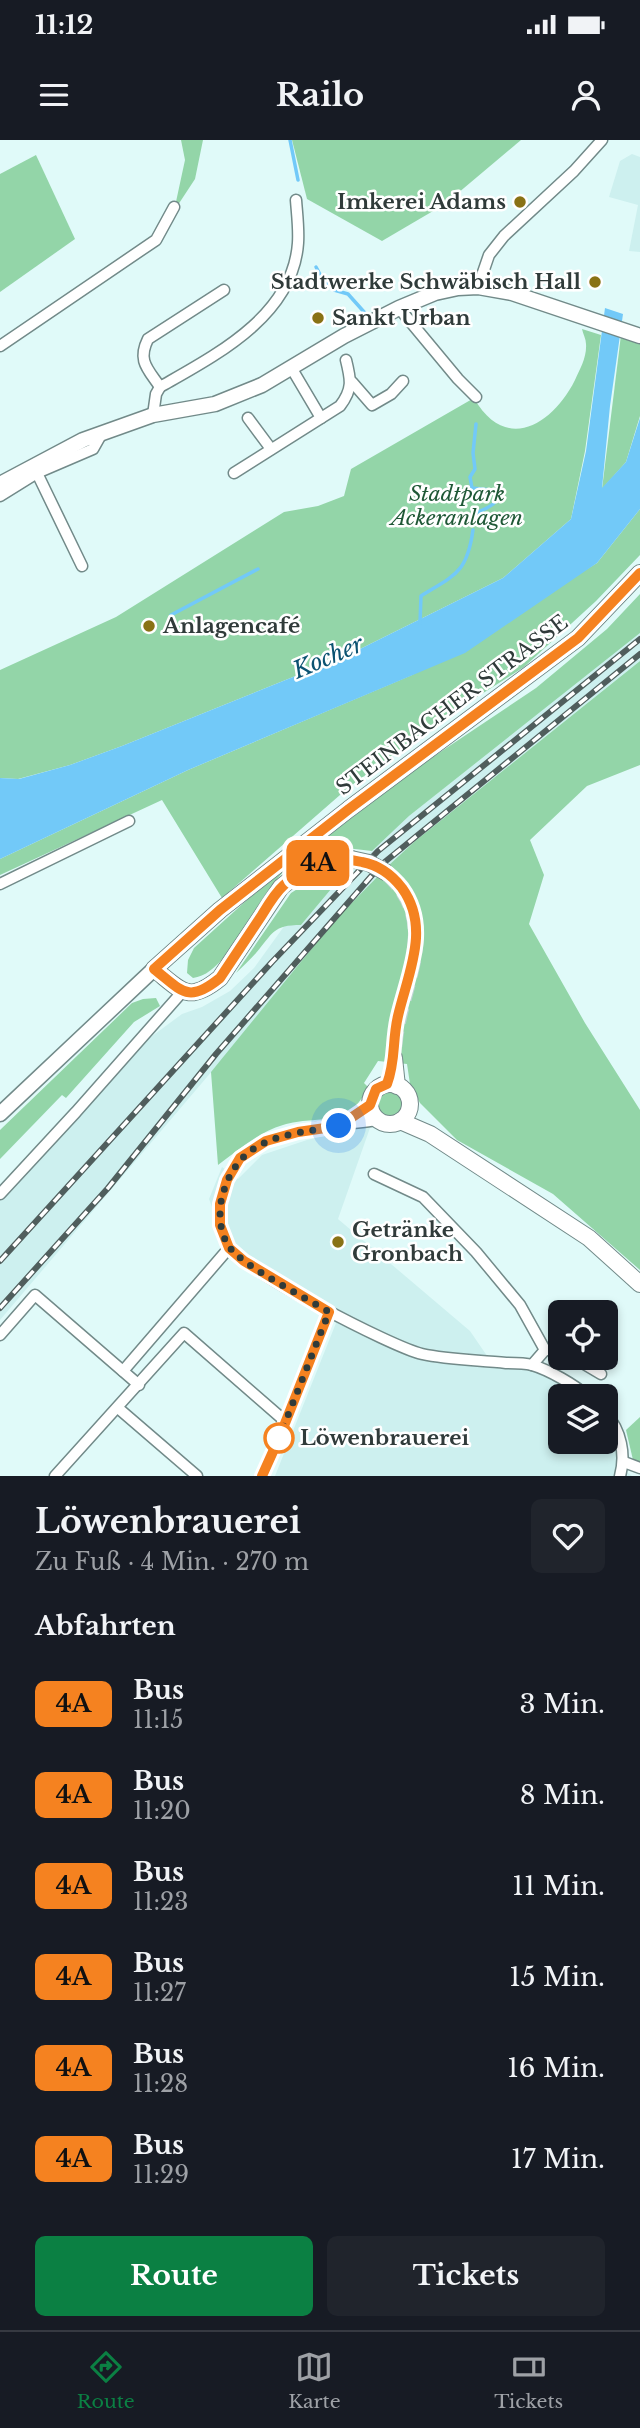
<!DOCTYPE html>
<html lang="de">
<head>
<meta charset="utf-8">
<style>
	body { margin:0; font-family:"Libre Baskerville",serif; background:#20242c; color:#f1f3f6; height:100vh; display:flex; flex-direction:column; font-size:26px; white-space:nowrap }
	* { box-sizing:border-box; margin:0 }
	p { font-size:23px; color:#9ea1a6 }
	.icon { flex:none; width:38px; height:38px; fill:none; stroke:currentColor; stroke-width:2; stroke-linecap:round; stroke-linejoin:round }
	.map { position:relative; height:1336px; overflow:hidden }
	.side { display:flex; flex-direction:column; background:#171b24; flex:1 }
	.side>* { flex:none }
	.badge { padding:0 14px; border-radius:10px; font-size:24px; line-height:46px }
	.tools { position:absolute; left:548px; top:1160px; display:grid; gap:14px }
	.tools a { display:grid; place-items:center; width:70px; height:70px; border-radius:10px; background:#171b24; box-shadow:0 4px 10px #0003; font-size:35px }
	.you { position:absolute; width:35px; height:35px; margin:-18px; border:5px solid #fff; border-radius:50%; background:#1a73e8; box-shadow:0 0 0 10px #1a73e833 }
	.map>.badge { position:absolute; translate:-50% -50%; box-shadow:0 0 0 4px #fff }
	h2 { padding:0 35px; font-size:26px; line-height:63px }
	.round { display:grid; place-items:center; flex:none; width:74px; height:74px; border-radius:10px; background:#20242c }
	.headline { display:flex; align-items:center; justify-content:space-between; height:119px; padding:0 35px }
	h1 { font-size:33px; font-weight:700; line-height:52px }
	.action { display:flex; gap:14px; margin-top:auto; padding:14px 35px }
	.action a { flex:1; height:80px; border-radius:10px; background:#0b8043; color:#fff; font-size:28px; font-weight:700; line-height:80px; text-align:center }
	.action a+a { background:#20242c; color:#f1f3f6 }
	ul { padding:0; list-style:none }
	li { display:flex; align-items:center; gap:21px; height:91px; padding:0 35px }
	li div { flex:1 }
	li b { display:block; font-size:26px }
	li em { font-style:normal }
	li .badge { min-width:77px; font-weight:700; text-align:center }
	.status { display:flex; justify-content:space-between; align-items:center; height:49px; padding:0 35px; background:#171b24; direction:ltr }
	.status svg { height:19px; fill:currentColor }
	header { display:flex; justify-content:space-between; align-items:center; height:91px; padding:0 35px; background:#171b24; font-size:32px; font-weight:700 }
	.dock { display:flex; justify-content:space-around; align-items:center; height:98px; border-top:2px solid #363941; background:#171b24; font-size:19px; color:#9ea1a6 }
	.dock a { display:grid; justify-items:center; gap:4px }
	.dock .selected { color:#0b8043 }
	.map>svg:first-child { display:block }
	.built { fill:#cdf0ef }
	.green { fill:#93d5a8 }
	.water { fill:#72c9f8 }
	.lines { fill:none; stroke-linecap:round; stroke-linejoin:round }
	.stream { stroke:#72c9f8; stroke-width:3.5 }
	.secondary-tunnel { stroke:#bdd4d3; stroke-width:16; stroke-dasharray:16 8; stroke-linecap:butt }
	.minor-casing { stroke:#728a89; stroke-width:13 }
	.tertiary-casing { stroke:#728a89; stroke-width:17 }
	.secondary-casing { stroke:#728a89; stroke-width:18 }
	.minor { stroke:#fff; stroke-width:10 }
	.tertiary { stroke:#fff; stroke-width:14 }
	.secondary { stroke:#fff; stroke-width:16 }
	.rail-casing { stroke:#505e5d; stroke-width:6 }
	.rail { stroke:#fff; stroke-width:3.5; stroke-dasharray:10; stroke-linecap:butt }
	.secondary-bridge-casing { stroke:#728a89; stroke-width:18; stroke-linecap:butt }
	.secondary-bridge { stroke:#fff; stroke-width:16 }
	.line-casing { stroke:#fff; stroke-width:16 }
	.line { stroke:#f58220; stroke-width:10 }
	.walk { stroke:#303b3a; stroke-width:7; stroke-dasharray:0 12.6 }
	.poi-dot { fill:#897215; stroke:#fff; stroke-width:2.5 }
	.stop-dot { fill:#fff; stroke:#f58220; stroke-width:3.5 }
	.labels { text-anchor:middle; stroke-width:5; stroke-linejoin:round; paint-order:stroke }
	.poi-label { font-size:21px; font-weight:bold; fill:#303b3a; stroke:#fff; text-anchor:start }
	.park-label { font-size:21px; font-style:italic; fill:#1f5836; stroke:#fff }
	.street-label { font-size:21px; fill:#303b3a; stroke:#fff }
	.stop-label { font-size:21px; font-weight:bold; fill:#303b3a; stroke:#fff; text-anchor:start }
	.water-label { font-size:23px; font-style:italic; fill:#0c5372; stroke:#fff }
</style>
</head>
<body>
<div class="status"><b>11:12</b><svg viewBox="0 0 49 12"><path d="M0 12V9h3v3zM5 12V6h3v6zM10 12V3h3v9zM15 12V0h3v12zM26 1h20v11H26zM47 4h2v5h-2z"/></svg></div>
<header><svg class="icon" aria-label="menu" viewBox="0 0 24 24"><path d="M4 6h16M4 12h16M4 18h16"/></svg>Railo<svg class="icon" aria-label="person" viewBox="0 0 24 24"><circle cx="12" cy="8" r="4"/><path d="M4 21q1-7 8-7t8 7"/></svg></header>
<div class="map">
<svg width="640" height="1336" viewBox="0 0 640 1336">
	<rect width="100%" height="100%" fill="#e0faf9"/>
	<g class="built">
		<polygon points="632,14 640,17 640,112 629,111 638,65 609,57 620,21"/>
		<polygon points="640,493 640,521 414,702 335,780 259,876 0,1180 0,1054 140,905 182,874 202,867 230,851 254,828 285,785 301,785 347,730 372,711 409,676"/>
		<polygon points="371,985 338,1079 470,1191 494,1226 532,1228 582,1256 560,1256 560,1302 606,1302 606,1270 613,1274 623,1322 621,1328 632,1336 275,1336 336,1183 231,1117 209,1059 222,1027 238,1039 262,1015 307,1000"/>
	</g>
	<g class="green">
		<polygon points="181,0 203,0 195,39 174,71 185,20"/>
		<polygon points="292,0 521,0 445,64 382,101 307,59"/>
		<polygon points="36,15 75,99 0,152 0,34"/>
		<polygon points="622,187 640,193 640,276 626,322 602,349"/>
		<path d="M582,189L601,195L585,311L571,379L503,438L350,514L122,606L70,625L18,639L0,638V530L116,477L284,372L318,366L344,356L351,329L474,258C505,313 552,286 575,240C580,229 587,217 586,204C586,199 583,194 582,189Z"/>
		<polygon points="640,369 640,415 596,461 524,527 436,583 348,648 222,758 162,660 0,735 0,719 188,630 412,535 597,423"/>
		<path d="M640,454V493L409,676L372,711C354,709 336,706 318,710C261,723 238,833 193,838L187,833L188,820L194,808L290,721L333,692L418,627L536,548L607,489Z"/>
		<path d="M640,521V625L587,646L530,700L544,735L529,784L585,883L640,970V1130L553,1054L457,1000L420,963L410,944L407,924L378,921L364,943L368,947C348,990 320,974 283,985C259,992 238,1010 218,1025L211,932L335,780L388,726L414,702Z"/>
		<path d="M331,728L347,730L301,785C273,785 273,793 256,813C250,820 243,826 236,833L291,753Z"/>
		<polygon points="156,858 160,866 134,882 66,958 62,955 0,1019 0,990 132,863 143,859"/>
		<circle cx="389" cy="964" r="13"/>
		<polygon points="640,1277 640,1325 633,1320 626,1290"/>
	</g>
	<polygon class="water" points="605,168 623,174 610,266 602,348 626,322 640,278 640,369 597,423 465,513 188,630 0,719 0,638 19,639 70,625 122,606 350,514 503,438 571,379 586,311"/>
	<g class="lines">
		<g class="stream">
			<polyline points="290,0 298,40"/>
			<polyline points="316,127 323,140 334,150 348,154 365,173"/>
			<path d="M470,380L472,375C483,369 499,366 500,351L472,348L470,337L475,329L473,313L476,284"/>
			<polyline points="171,475 258,429"/>
			<path d="M420,483L421,456C455,435 467,433 473,390"/>
		</g>
		<path class="secondary-tunnel" d="M387,733C448,788 393,852 394,918"/>
		<g class="minor-casing">
			<g id="minor">
				<polyline points="478,147 489,115 504,96 574,31 602,0"/>
				<polyline points="399,168 458,239 476,257"/>
				<polyline points="0,206 156,100 174,67"/>
				<polyline points="292,229 321,278"/>
				<polyline points="352,242 372,265 391,254 403,241"/>
				<path d="M160,247C148,229 137,221 148,199L224,150"/>
				<path d="M153,275L156,254L160,247C216,215 293,176 298,103C299,89 297,74 296,60"/>
				<polyline points="248,278 271,309"/>
				<polyline points="37,333 82,426"/>
				<path d="M234,333L340,266C353,249 351,240 346,220"/>
				<polyline points="0,356 37,333 93,309 102,293"/>
				<polyline points="0,744 129,681"/>
				<path d="M377,980C330,987 240,989 225,1045C220,1066 217,1087 229,1106C243,1130 392,1207 422,1214C449,1220 479,1220 506,1223C514,1223 524,1223 532,1225C549,1230 575,1245 587,1256"/>
				<polyline points="341,984 370,965"/>
				<polyline points="374,1034 423,1057 476,1112 520,1165 545,1210 532,1225"/>
				<polyline points="0,1054 76,972 183,851"/>
				<polyline points="0,1195 35,1155 139,1245"/>
				<polyline points="545,1210 560,1210"/>
				<polyline points="574,1218 601,1234"/>
				<polyline points="123,1231 229,1108"/>
				<polyline points="118,1268 197,1336"/>
				<path d="M606,1274C621,1290 626,1315 620,1336"/>
				<polyline points="624,1322 640,1328"/>
				<polyline points="55,1336 184,1193 286,1282"/>
				<polyline points="262,1336 280,1296 329,1172"/>
			</g>
		</g>
		<g class="tertiary-casing">
			<g id="tertiary">
				<polyline points="0,344 83,300 153,275 215,264 262,245 344,196 399,168 435,153 458,148 478,147 512,153 640,196"/>
				<polyline points="0,974 154,829"/>
			</g>
		</g>
		<g class="secondary-casing">
			<g id="secondary">
				<path d="M351,719L324,721L304,729L281,747L220,838C188,864 182,851 154,829L220,770L349,669L578,498L640,433"/>
				<polyline points="394,918 397,946"/>
				<circle cx="390" cy="964" r="20"/>
				<polyline points="400,981 430,994 589,1098 640,1144"/>
			</g>
		</g>
		<use href="#minor" class="minor"/>
		<use href="#tertiary" class="tertiary"/>
		<use href="#secondary" class="secondary"/>
		<g class="rail-casing">
			<g id="rail">
				<polyline points="0,1121 272,822 378,711 640,499"/>
				<polyline points="0,1168 108,1048 216,914 381,725 640,514"/>
			</g>
		</g>
		<use href="#rail" class="rail"/>
		<g class="secondary-bridge-casing">
			<polyline id="secondary-bridge" points="351,719 369,723 387,733"/>
		</g>
		<use href="#secondary-bridge" class="secondary-bridge"/>
	</g>
	<g class="lines">
		<g class="line-casing">
			<path id="line" d="M262,1336L280,1296L329,1172L244,1121L229,1108L220,1085V1064L227,1040L240,1018L266,1001L298,992L339,986L370,965L376,949L387,944C396,920 392,901 398,876C408,833 431,788 402,748C392,735 378,725 362,722C332,715 306,725 284,745C275,753 268,765 262,775C248,796 234,817 220,838C188,864 182,851 154,829L220,770L349,669L578,498L640,433"/>
		</g>
		<use href="#line" class="line"/>
		<path class="walk" d="M279,1298L329,1172C305,1157 246,1128 230,1108C220,1095 218,1074 222,1057C238,996 285,995 339,986"/>
	</g>
	<g class="poi-dot">
		<circle cx="520" cy="62" r="7"/>
		<circle cx="595" cy="142" r="7"/>
		<circle cx="318" cy="178" r="7"/>
		<circle cx="149" cy="486" r="7"/>
		<circle cx="338" cy="1102" r="7"/>
	</g>
	<circle class="stop-dot" cx="279" cy="1298" r="14"/>
	<g class="labels">
		<g class="poi-label">
			<text x="506" y="69" text-anchor="end">Imkerei Adams</text>
			<text x="581" y="149" text-anchor="end">Stadtwerke Schwäbisch Hall</text>
			<text x="332" y="185">Sankt Urban</text>
			<text x="163" y="493">Anlagencafé</text>
			<text x="352" y="1097">Getränke<tspan x="352" dy="24">Gronbach</tspan></text>
		</g>
		<g class="park-label">
			<text x="457" y="361">Stadtpark<tspan x="457" dy="24">Ackeranlagen</tspan></text>
		</g>
		<g class="street-label">
			<text transform="translate(452 565) rotate(-37)" y="7">STEINBACHER STRASSE</text>
		</g>
		<g class="stop-label">
			<text x="300" y="1305">Löwenbrauerei</text>
		</g>
		<g class="water-label">
			<text transform="translate(328 517) rotate(-23)" y="8">Kocher</text>
		</g>
	</g>
</svg>
<div class="tools">
<a><svg class="icon" aria-label="locate" viewBox="0 0 24 24"><circle cx="12" cy="12" r="6"/><path d="M12 2v4M12 18v4M2 12h4M18 12h4"/></svg></a>
<a><svg class="icon" aria-label="layers" viewBox="0 0 24 24"><path d="M12 4l9 5-9 5-9-5zM3 14l9 5 9-5"/></svg></a>
</div>
<div class="you" style="left:339px;top:986px"></div>
<b class="badge" style="left:318px;top:723px;background:#f58220;color:#111">4A</b>
</div>
<section class="side">
<div class="headline"><div><h1>Löwenbrauerei</h1><p>Zu Fuß · 4 Min. · 270 m</p></div><a class="round"><svg class="icon" aria-label="heart" viewBox="0 0 24 24"><path d="M12 20l-8-8c-3-5 5-10 8-4 3-6 11-1 8 4z"/></svg></a></div>
<h2>Abfahrten</h2>
<ul>
<li><span class="badge" style="background:#f58220;color:#111">4A</span><div><b>Bus</b><p>11:15</p></div><em>3 Min.</em></li>
<li><span class="badge" style="background:#f58220;color:#111">4A</span><div><b>Bus</b><p>11:20</p></div><em>8 Min.</em></li>
<li><span class="badge" style="background:#f58220;color:#111">4A</span><div><b>Bus</b><p>11:23</p></div><em>11 Min.</em></li>
<li><span class="badge" style="background:#f58220;color:#111">4A</span><div><b>Bus</b><p>11:27</p></div><em>15 Min.</em></li>
<li><span class="badge" style="background:#f58220;color:#111">4A</span><div><b>Bus</b><p>11:28</p></div><em>16 Min.</em></li>
<li><span class="badge" style="background:#f58220;color:#111">4A</span><div><b>Bus</b><p>11:29</p></div><em>17 Min.</em></li>
</ul>
<div class="action"><a>Route</a><a>Tickets</a></div>
</section>
<nav class="dock">
<a class="selected"><svg class="icon" aria-label="directions" viewBox="0 0 24 24"><path d="M12 3l9 9-9 9-9-9zM9 14v-3h6M13 9l2 2-2 2"/></svg>Route</a>
<a><svg class="icon" aria-label="map" viewBox="0 0 24 24"><path d="M3 6l6-2 6 2 6-2v14l-6 2-6-2-6 2zM9 4v14M15 6v14"/></svg>Karte</a>
<a><svg class="icon" aria-label="tickets" viewBox="0 0 24 24"><path d="M3 7h18v10H3zM15 7v10"/></svg>Tickets</a>
</nav>
</body>
</html>
